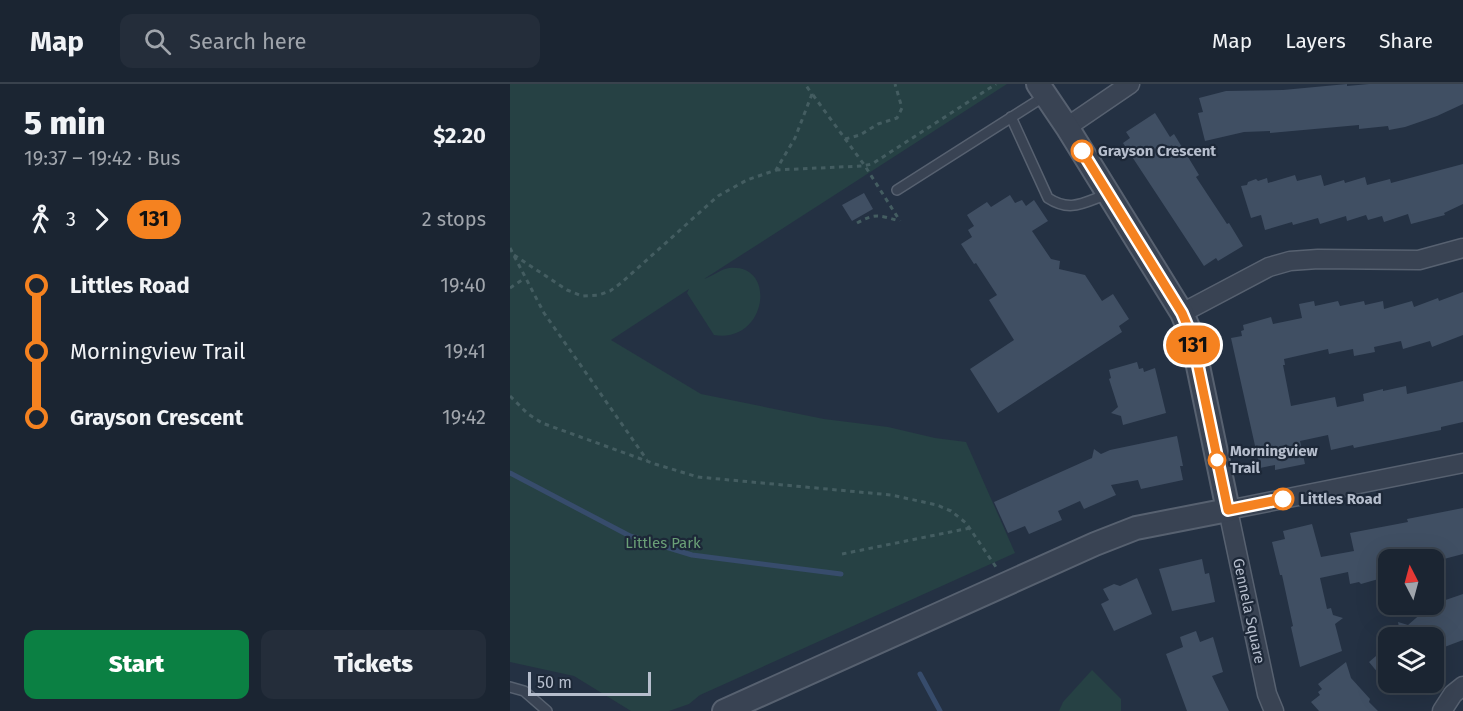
<!DOCTYPE html>
<html lang="en">
<head>
<meta charset="utf-8">
<style>
	body { margin:0; font-family:"Fira Sans",sans-serif; background:#242d3a; color:#f1f3f6; height:100vh; display:flex; flex-direction:column; font-size:22px; white-space:nowrap }
	* { box-sizing:border-box; margin:0 }
	p { font-size:20px; color:#a0a5ac }
	.icon { flex:none; width:33px; height:33px; fill:none; stroke:currentColor; stroke-width:2; stroke-linecap:round; stroke-linejoin:round }
	.map { position:relative; flex:1; overflow:hidden }
	.panel { display:flex; flex-direction:column; background:#1b2532; width:510px }
	.panel>* { flex:none }
	.badge { padding:0 12px; border-radius:20px; font-size:21px; line-height:39px }
	.needle { width:39px; rotate:354deg }
	.fabs { position:absolute; left:868px; top:465px; display:grid; gap:12px }
	.fabs a { display:grid; place-items:center; width:66px; height:66px; border-radius:12px; background:#1b2532; box-shadow:0 6px 24px #0002,0 0 0 2px #39424d; font-size:30px }
	.scale { position:absolute; left:18px; bottom:15px; width:123px; box-sizing:border-box; padding-left:6px; border:3px solid #b6becd; border-top:0; font-size:16px; line-height:21px; white-space:nowrap; color:#b6becd; -webkit-text-stroke:4px #1d2838; paint-order:stroke }
	.map>.badge { position:absolute; translate:-50% -50%; box-shadow:0 0 0 3px #fff }
	.legs { display:flex; align-items:center; gap:9px; height:66px; padding:0 24px; font-size:20px }
	.legs p { margin-inline-start:auto }
	.head { display:flex; align-items:center; justify-content:space-between; height:102px; padding:0 24px }
	h1 { font-size:33px; font-weight:800; line-height:45px }
	.action { display:flex; gap:12px; margin-top:auto; padding:12px 24px }
	.action a { flex:1; height:69px; border-radius:12px; background:#0b8043; color:#fff; font-size:24px; font-weight:800; line-height:69px; text-align:center }
	.action a+a { background:#242d3a; color:#f1f3f6 }
	ul { padding:0 24px; list-style:none }
	li { display:flex; align-items:center; gap:21px; height:66px; font-size:22px }
	li i { display:grid; place-items:center; width:9px; height:100%; margin:0 8px; background:currentColor }
	li i::after { content:''; width:15px; height:15px; margin:-8px; border:4px solid; border-radius:50%; background:#1b2532 }
	li p { margin-inline-start:auto }
	li:first-child i { background:linear-gradient(#0000 50%,currentColor 0) }
	li:last-child i { background:linear-gradient(currentColor 50%,#0000 0) }
	header { display:flex; align-items:center; gap:36px; box-sizing:border-box; height:84px; padding:0 30px; background:#1b2532; border-bottom:2px solid #39424d }
	header strong { font-size:28px }
	nav { display:flex; gap:33px; margin-inline-start:auto; font-size:21px }
	.search { width:420px; height:54px; background:#242d3a; display:flex; align-items:center; gap:15px; box-sizing:border-box; padding:0 21px; border-radius:12px; color:#a0a5ac; font-size:22px }
	main { display:flex; flex:1; min-height:0 }
	.map>svg:first-child { display:block }
	.green { fill:#264144 }
	.lines { fill:none; stroke-linecap:round; stroke-linejoin:round }
	.stream { stroke:#374c6c; stroke-width:5 }
	.building { fill:#404f63 }
	.service-casing { stroke:#576170; stroke-width:12 }
	.minor-casing { stroke:#576170; stroke-width:21 }
	.tertiary-casing { stroke:#576170; stroke-width:26 }
	.path { stroke:#445d61; stroke-width:3; stroke-dasharray:4.5 4.5; stroke-linecap:butt }
	.service { stroke:#394353; stroke-width:9 }
	.minor { stroke:#394353; stroke-width:18 }
	.tertiary { stroke:#394353; stroke-width:22 }
	.line-1-casing { stroke:#fff; stroke-width:14 }
	.line-1 { stroke:#f58220; stroke-width:9 }
	.stop-1-dot { fill:#fff; stroke:#f58220; stroke-width:3 }
	.labels { text-anchor:middle; stroke-width:4.5; stroke-linejoin:round; paint-order:stroke }
	.stop-label { font-size:15px; font-weight:bold; fill:#b6becd; stroke:#1d2838; text-anchor:start }
	.park-label { font-size:15px; fill:#6ba077; stroke:#1d2838 }
	.street-label { font-size:15px; fill:#b6becd; stroke:#1d2838 }
</style>
</head>
<body>
<header>
<strong>Map</strong>
<div class="search"><svg class="icon" aria-label="search" viewBox="0 0 24 24"><circle cx="10" cy="10" r="6"/><path d="M15 15l6 6"/></svg>Search here</div>
<nav><a>Map</a><a>Layers</a><a>Share</a></nav>
</header>
<main>
<section class="panel">
<div class="head"><div><h1>5 min</h1><p>19:37 – 19:42 · Bus</p></div><b>$2.20</b></div>
<div class="legs"><svg class="icon" aria-label="walk" viewBox="0 0 24 24"><circle cx="13" cy="4" r="2"/><path d="M13 8l-2 6 4 7M11 14l-3 7M7 12l3-4h3l4 4"/></svg>3<svg class="icon" aria-label="forward" viewBox="0 0 24 24"><path d="M9 5l7 7-7 7"/></svg><b class="badge" style="background:#f58220;color:#111">131</b><p>2 stops</p></div>
<ul>
<li><i style="color:#f58220"></i><b>Littles Road</b><p>19:40</p></li>
<li><i style="color:#f58220"></i><span>Morningview Trail</span><p>19:41</p></li>
<li><i style="color:#f58220"></i><b>Grayson Crescent</b><p>19:42</p></li>
</ul>
<div class="action"><a>Start</a><a>Tickets</a></div>
</section>
<div class="map">
<svg width="953" height="627" viewBox="0 0 953 627">
	<rect width="100%" height="100%" fill="#243143"/>
	<g class="green">
		<path d="M0,0H497L194,195C201,193 211,185 219,184C268,179 257,260 204,251L177,209L179,205L101,256L191,310L314,335L378,343L425,354L456,358L505,469L190,611L179,620L159,627H121L64,592L0,578Z"/>
		<polygon points="582,586 611,615 611,627 549,627 553,618"/>
	</g>
	<g class="lines">
		<g class="stream">
			<polyline points="0,389 120,452 182,471 331,490"/>
			<polyline points="410,590 430,627"/>
		</g>
	</g>
	<g class="building">
		<polygon points="837,0 837,2 859,0 953,0 953,20 927,32 895,43 879,46 878,42 849,45 849,41 760,49 760,47 734,48 695,57 688,29 693,28 689,14 716,7 773,6"/>
		<polygon points="645,29 660,53 664,50 689,91 686,93 717,140 719,139 733,162 708,177 706,174 694,182 613,59 620,54 616,48"/>
		<polygon points="953,80 953,120 934,129 935,131 901,140 898,130 874,138 872,132 858,136 856,131 837,137 836,132 810,140 808,134 783,141 782,138 755,146 751,131 741,134 731,102 737,101 738,98 746,95 748,97 757,94 758,99 785,91 787,97 811,91 814,102 834,96 835,99 855,93 857,101 880,95 881,99"/>
		<polygon points="354,109 363,125 342,137 332,121"/>
		<polygon points="500,111 505,119 512,116 516,122 524,116 538,137 522,147 541,175 550,177 549,185 575,191 592,217 603,210 619,235 609,242 612,248 488,329 460,285 504,256 479,216 487,211 466,179 464,180 451,160 462,153 458,146 464,142 457,131 477,118 481,123"/>
		<polygon points="953,208 953,251 922,263 920,257 893,265 891,257 864,263 865,268 844,272 843,265 819,270 818,265 774,275 775,281 773,281 781,322 825,313 827,323 854,317 853,310 873,305 873,307 896,302 897,310 953,297 953,338 931,343 931,346 844,364 843,361 821,366 818,351 790,357 795,380 765,386 765,381 750,384 721,254 732,252 731,247 734,246 733,241 761,233 763,240 792,234 789,220 804,217 805,222 828,217 830,222 854,217 855,221 873,217 874,225 902,217 904,223 928,214 929,217"/>
		<polygon points="627,278 629,285 633,284 634,288 645,284 656,329 613,341 611,332 601,329 608,323 599,295 601,294 599,286"/>
		<polygon points="667,352 673,382 670,382 673,396 631,405 628,396 601,401 606,411 574,425 570,417 548,427 552,436 519,450 515,442 498,449 484,418 582,374 584,365 591,370 600,366"/>
		<polygon points="953,424 953,470 930,476 879,476 879,492 851,500 849,498 840,500 838,488 810,494 817,525 821,524 823,531 833,534 825,540 832,567 790,583 781,543 783,542 772,491 770,491 762,458 775,455 773,447 802,440 811,473 844,467 840,449 898,438 897,435"/>
		<polygon points="692,475 695,490 699,489 705,518 662,527 649,485"/>
		<polygon points="627,494 642,530 604,547 591,520 599,516 593,505 604,500 610,502"/>
		<polygon points="953,510 953,556 924,567 924,554 891,554 888,538 898,541 921,521"/>
		<polygon points="686,547 690,558 703,553 713,588 702,592 719,627 677,627 656,570 673,563 670,553"/>
		<polygon points="866,564 879,568 879,602 859,578 866,572"/>
		<polygon points="836,578 841,594 860,615 859,618 868,627 809,627 801,618 810,611 808,608 812,605 808,600"/>
	</g>
	<g class="lines">
		<g class="service-casing">
			<g id="service">
				<path d="M501,33L538,114C561,129 574,118 598,110"/>
				<polyline points="387,106 535,12"/>
				<polyline points="0,603 14,607 37,627"/>
			</g>
		</g>
		<g class="minor-casing">
			<g id="minor">
				<polyline points="557,43 620,0"/>
				<polyline points="672,229 759,183 780,177 808,175 909,176 953,164"/>
				<polyline points="764,627 757,610 718,426 953,379"/>
				<polyline points="932,627 943,610 953,602"/>
			</g>
		</g>
		<g class="tertiary-casing">
			<polyline id="tertiary" points="214,627 585,460 626,444 718,426 688,282 680,248 672,229 557,43 528,0"/>
		</g>
		<g class="path">
			<polyline points="303,11 355,82 390,137"/>
			<polyline points="335,55 350,51 368,40 387,34 392,24 385,0"/>
			<polyline points="266,86 352,82 362,80 486,0"/>
			<path d="M347,139C365,129 369,131 389,137"/>
			<polyline points="0,164 34,229 137,376"/>
			<polyline points="4,171 57,206 72,212 89,211 100,207 111,199 208,112 237,96 266,86 285,54 302,10 295,0"/>
			<polyline points="0,204 15,194"/>
			<polyline points="0,312 18,330 32,339 145,380 188,393 381,411 427,421 441,427 456,439 486,483"/>
			<polyline points="332,470 460,444"/>
		</g>
		<use href="#service" class="service"/>
		<use href="#minor" class="minor"/>
		<use href="#tertiary" class="tertiary"/>
	</g>
	<g class="lines">
		<g class="line-1-casing">
			<polyline id="line-1" points="572,67 672,229 680,248 688,282 718,426 773,415"/>
		</g>
		<use href="#line-1" class="line-1"/>
	</g>
	<g class="stop-1-dot">
		<circle cx="572" cy="67" r="10"/>
		<circle cx="707" cy="376" r="8"/>
		<circle cx="773" cy="415" r="10"/>
	</g>
	<g class="labels">
		<g class="stop-label">
			<text x="588" y="72">Grayson Crescent</text>
			<text x="720" y="372">Morningview<tspan x="720" dy="17">Trail</tspan></text>
			<text x="790" y="420">Littles Road</text>
		</g>
		<g class="park-label">
			<text x="153" y="464">Littles Park</text>
		</g>
		<g class="street-label">
			<text transform="translate(739 527) rotate(78)" y="5">Gennela Square</text>
		</g>
	</g>
</svg>
<div class="fabs">
<a><svg class="needle" viewBox="-14 -14 28 28"><path d="M0-13l5 13h-10z" fill="#e53935"/><path d="M0 13l5-13h-10z" fill="#a0a5ac"/></svg></a>
<a><svg class="icon" aria-label="layers" viewBox="0 0 24 24"><path d="M12 4l9 5-9 5-9-5zM3 14l9 5 9-5"/></svg></a>
</div>
<div class="scale">50 m</div>
<b class="badge" style="left:683px;top:261px;background:#f58220;color:#111">131</b>
</div>
</main>
</body>
</html>
